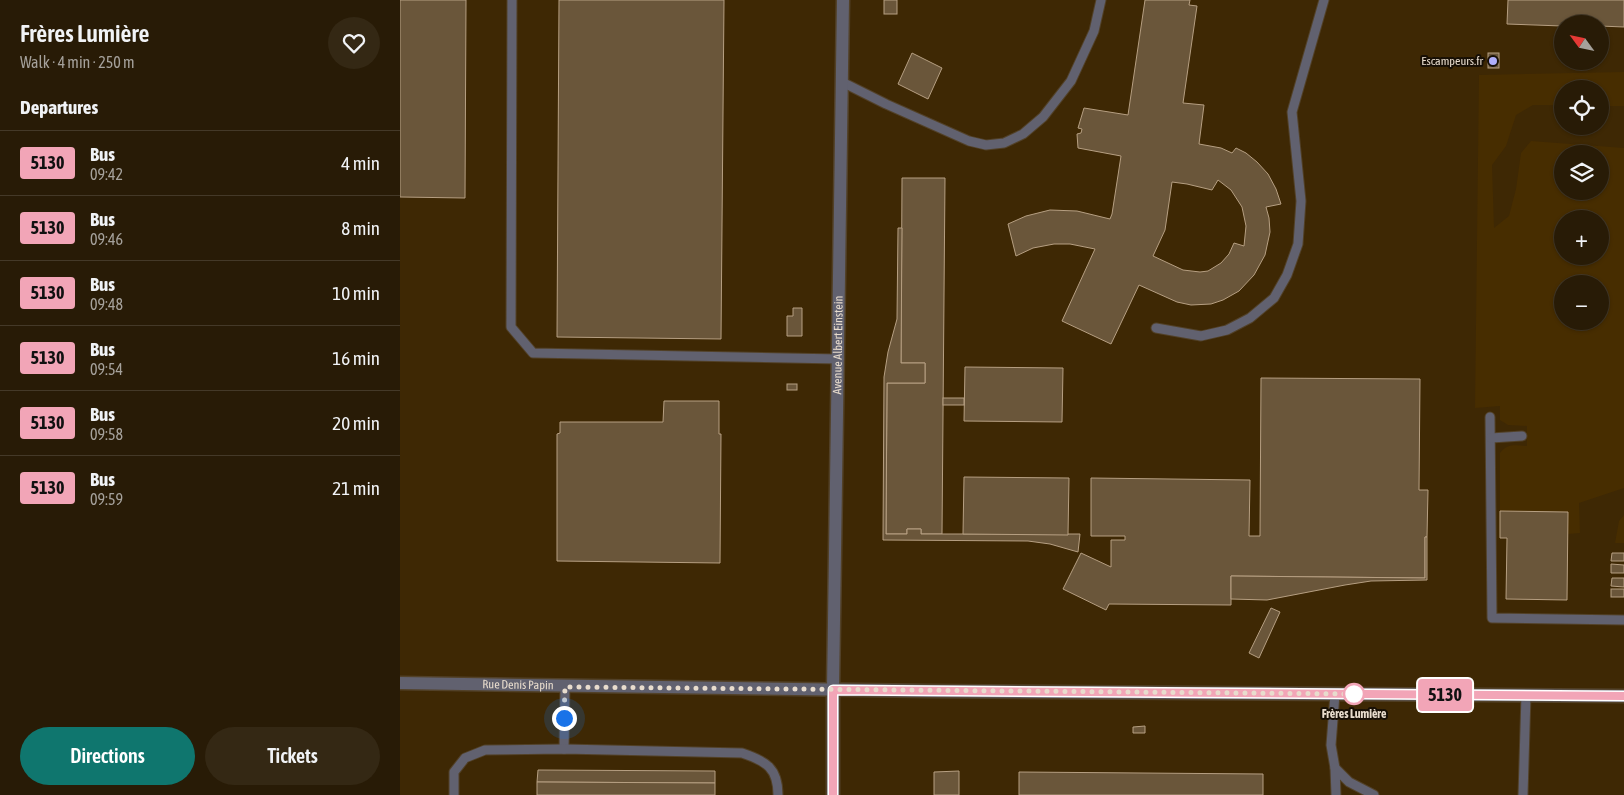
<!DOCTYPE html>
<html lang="en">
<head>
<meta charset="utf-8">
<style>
	body { margin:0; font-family:"Asap Condensed",sans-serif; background:#342814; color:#f1f3f6; height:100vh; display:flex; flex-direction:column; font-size:19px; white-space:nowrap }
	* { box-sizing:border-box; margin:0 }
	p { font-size:16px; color:#a5a19b }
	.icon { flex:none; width:28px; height:28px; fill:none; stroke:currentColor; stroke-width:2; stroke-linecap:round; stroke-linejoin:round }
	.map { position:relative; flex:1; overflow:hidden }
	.panel { display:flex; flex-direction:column; background:#281b06; width:400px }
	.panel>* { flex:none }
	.badge { padding:0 10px; border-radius:4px; font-size:18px; line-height:32px }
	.needle { width:32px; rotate:303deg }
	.controls { position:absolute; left:1154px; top:15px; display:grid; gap:10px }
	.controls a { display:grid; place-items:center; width:55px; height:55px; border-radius:50%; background:#281b06; box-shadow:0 1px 4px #0004,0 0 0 1px #443928; font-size:25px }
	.you { position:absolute; width:25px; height:25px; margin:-12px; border:4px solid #fff; border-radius:50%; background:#1a73e8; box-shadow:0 0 0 8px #1a73e833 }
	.map>.badge { position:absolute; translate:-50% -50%; box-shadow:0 0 0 2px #fff }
	h2 { padding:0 20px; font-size:19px; line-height:45px }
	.round { display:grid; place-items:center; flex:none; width:52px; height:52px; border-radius:26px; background:#342814 }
	.headline { display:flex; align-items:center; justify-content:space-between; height:85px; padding:0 20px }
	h1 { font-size:24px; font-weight:600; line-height:38px }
	.button { display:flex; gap:10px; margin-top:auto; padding:10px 20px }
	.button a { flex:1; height:58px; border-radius:30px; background:#0f766e; color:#fff; font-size:20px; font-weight:600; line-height:58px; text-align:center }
	.button a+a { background:#342814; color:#f1f3f6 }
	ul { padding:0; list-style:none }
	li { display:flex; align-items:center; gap:15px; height:65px; padding:0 20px; border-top:1px solid #443928 }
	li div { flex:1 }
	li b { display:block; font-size:19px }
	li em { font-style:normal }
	li .badge { min-width:55px; font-weight:700; text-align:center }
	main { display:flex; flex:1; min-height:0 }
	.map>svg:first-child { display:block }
	.built { fill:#3e2804; fill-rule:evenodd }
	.green { fill:#472d00; fill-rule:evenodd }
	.building { fill:#6a563a; stroke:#b69f82; fill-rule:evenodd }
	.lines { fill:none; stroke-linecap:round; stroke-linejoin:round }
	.lane-casing { stroke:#524128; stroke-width:11 }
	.street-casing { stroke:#524128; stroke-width:15 }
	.lane { stroke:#61616f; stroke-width:9 }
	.street { stroke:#61616f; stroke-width:12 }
	.line-casing { stroke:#fff; stroke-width:11 }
	.line { stroke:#f2a5b7; stroke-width:8 }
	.walk { stroke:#e8dccd; stroke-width:5; stroke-dasharray:0 9 }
	.poi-dot { fill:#afaefa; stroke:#170f05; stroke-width:2 }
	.stop-dot { fill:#fff; stroke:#f2a5b7; stroke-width:2.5 }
	.labels { text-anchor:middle; stroke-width:4; stroke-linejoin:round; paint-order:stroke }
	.poi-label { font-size:12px; fill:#e8dccd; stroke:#170f05; text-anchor:end }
	.street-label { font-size:12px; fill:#e8dccd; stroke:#170f05 }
	.stop-label { font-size:12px; font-weight:bold; fill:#e8dccd; stroke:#170f05 }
</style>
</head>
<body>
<main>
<section class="panel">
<div class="headline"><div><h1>Frères Lumière</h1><p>Walk · 4 min · 250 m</p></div><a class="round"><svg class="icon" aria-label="heart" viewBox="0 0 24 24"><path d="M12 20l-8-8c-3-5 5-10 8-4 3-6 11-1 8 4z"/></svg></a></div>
<h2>Departures</h2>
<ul>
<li><span class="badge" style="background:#f2a5b7;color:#111">5130</span><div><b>Bus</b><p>09:42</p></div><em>4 min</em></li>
<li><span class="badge" style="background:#f2a5b7;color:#111">5130</span><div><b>Bus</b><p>09:46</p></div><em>8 min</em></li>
<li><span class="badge" style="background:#f2a5b7;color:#111">5130</span><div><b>Bus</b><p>09:48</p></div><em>10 min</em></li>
<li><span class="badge" style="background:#f2a5b7;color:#111">5130</span><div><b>Bus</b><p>09:54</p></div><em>16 min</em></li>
<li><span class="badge" style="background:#f2a5b7;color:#111">5130</span><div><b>Bus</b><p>09:58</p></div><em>20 min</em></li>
<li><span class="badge" style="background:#f2a5b7;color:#111">5130</span><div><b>Bus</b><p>09:59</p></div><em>21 min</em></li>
</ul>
<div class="button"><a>Directions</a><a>Tickets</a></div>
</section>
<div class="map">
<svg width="1224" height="795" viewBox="0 0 1224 795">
	<rect width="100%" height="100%" fill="#362408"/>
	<path class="built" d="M0,0H1224V795H0ZM1162,24H1200V61H1162ZM1162,89H1200V126H1162ZM1162,154H1200V191H1162ZM1162,219H1200V256H1162ZM1162,284H1200V321H1162Z"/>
	<g class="green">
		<path d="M1224,72V106H1200V89H1162V105H1133L1116,115L1106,146L1092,165L1094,228L1109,216L1116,189L1121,153L1131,141L1224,148V488L1179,503L1180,533L1168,534V512L1100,511V453C1107,443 1116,445 1127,446V426L1108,425L1100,420V406L1075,408L1079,75ZM1162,154H1200V191H1162ZM1162,219H1200V256H1162ZM1162,284H1200V321H1162Z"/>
		<polygon points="1224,515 1224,543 1215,543 1219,521"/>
	</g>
	<g class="building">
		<polygon points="0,0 66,0 65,198 0,197"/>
		<polygon points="159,0 324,0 321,339 157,337"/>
		<rect x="484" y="0" width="13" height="14"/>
		<path d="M745,0H790L789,5L797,6L783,103L804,105L799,144L821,148L832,153L836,148L846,153L857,162L868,174L876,189L881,204L866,207L869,218L870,232L865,255L854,275L839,291L823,300L811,304L791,305L777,302L739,285L711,344L662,321L695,249L670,244H654L633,248L616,256L608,224L626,216L650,210L677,211L710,219L712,214L721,156L678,148L677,134L681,133L682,129L678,128L684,108L728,115ZM818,180L831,190L842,207L846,226L844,246L834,243L829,254L821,263L808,271L800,272L783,270L753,256L765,230L772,182L787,184L812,190Z"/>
		<polygon points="1108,0 1224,0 1224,27 1200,26 1200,24 1162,24 1162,26 1107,24"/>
		<polygon points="512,53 542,68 528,99 498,84"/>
		<rect x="1088" y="53" width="11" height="15"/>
		<polygon points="502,178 545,178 542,534 521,534 521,529 507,529 507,534 486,534 487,383 525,383 525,363 501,363"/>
		<polygon points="498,228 502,228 501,363 525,363 525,383 487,383 486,534 507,534 507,529 521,529 521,534 680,534 678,552 650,544 628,541 483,540 484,377 488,352 497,319"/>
		<polygon points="393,308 402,308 402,336 387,336 387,316 393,316"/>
		<polygon points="565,367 663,368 662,422 564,421"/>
		<polygon points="861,378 1020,379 1019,490 1028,490 1027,537 1025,537 1025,578 831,576 831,605 709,604 706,610 663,589 681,553 711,567 711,540 725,540 725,536 691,536 691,478 850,480 849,536 860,536"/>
		<rect x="387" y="384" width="10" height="6"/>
		<rect x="543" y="398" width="21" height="7"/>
		<polygon points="264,401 319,401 319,434 321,434 320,563 157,561 157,434 160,433 160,422 263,422"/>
		<polygon points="564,477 669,478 668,535 563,534"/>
		<polygon points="1100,511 1168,512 1167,600 1106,599 1107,538 1100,538"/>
		<polygon points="1025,537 1027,537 1027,580 971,581 945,585 867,600 831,599 831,576 1025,578"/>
		<polygon points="1212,553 1224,553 1224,561 1211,561"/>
		<polygon points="1211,564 1224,565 1224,573 1211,573"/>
		<polygon points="1212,578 1224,578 1224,587 1211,586"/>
		<rect x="1211" y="589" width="13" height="8"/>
		<polygon points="871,608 880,612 859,658 849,653"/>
		<polygon points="745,726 745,733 733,733 733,727"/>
		<polygon points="138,770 315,771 315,783 137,782"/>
		<polygon points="559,771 559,795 534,795 534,772"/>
		<polygon points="619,772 863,774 863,795 619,795"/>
		<polygon points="137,782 315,783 315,795 137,795"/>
	</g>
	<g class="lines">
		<g class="lane-casing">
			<g id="lane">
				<polyline points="112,0 111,327 133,353 439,359"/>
				<polyline points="442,82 486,104 569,141 586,145 604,143 623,134 643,117 671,81 694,31 701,0"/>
				<polyline points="756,328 801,336 827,330 850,318 874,298 887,275 898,244 901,201 892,112 924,0"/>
				<polyline points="1090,417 1092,618 1224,620"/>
				<polyline points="1091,438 1122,436"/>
				<polyline points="935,694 931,745 935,768"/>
				<polyline points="164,749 165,687"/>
				<path d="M54,795V772L65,758L85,750L164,749L342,753C366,761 378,768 378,795"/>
				<polyline points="936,795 935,768 949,782 974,795"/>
				<polyline points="1123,795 1126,695"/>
			</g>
		</g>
		<g class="street-casing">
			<g id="street">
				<path id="s1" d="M0,683L528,691L1224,696"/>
				<path id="s2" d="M433,795V690L443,0"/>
			</g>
		</g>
		<use href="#lane" class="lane"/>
		<use href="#street" class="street"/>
	</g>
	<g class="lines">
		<g class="line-casing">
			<polyline id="line" points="433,795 433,690 1224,696"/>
		</g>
		<use href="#line" class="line"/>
		<polyline class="walk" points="164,718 165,687 954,694"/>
	</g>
	<circle class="poi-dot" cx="1093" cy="61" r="5"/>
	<circle class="stop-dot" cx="954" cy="694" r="10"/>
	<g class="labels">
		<g class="poi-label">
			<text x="1083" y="65">Escampeurs.fr</text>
		</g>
		<g class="street-label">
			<text dy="4" stroke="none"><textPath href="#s2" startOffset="450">Avenue Albert Einstein</textPath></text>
			<text dy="4" stroke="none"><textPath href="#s1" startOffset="118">Rue Denis Papin</textPath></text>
		</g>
		<g class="stop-label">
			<text x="954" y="718">Frères Lumière</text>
		</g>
	</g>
</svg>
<div class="controls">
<a><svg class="needle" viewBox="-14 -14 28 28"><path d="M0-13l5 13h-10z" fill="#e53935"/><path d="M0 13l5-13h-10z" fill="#a5a19b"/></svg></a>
<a><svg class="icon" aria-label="locate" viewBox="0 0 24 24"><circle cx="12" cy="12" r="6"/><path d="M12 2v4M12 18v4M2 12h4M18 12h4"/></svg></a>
<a><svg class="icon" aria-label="layers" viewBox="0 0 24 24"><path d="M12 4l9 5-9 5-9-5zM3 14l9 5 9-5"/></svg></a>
<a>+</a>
<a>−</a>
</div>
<div class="you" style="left:164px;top:718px"></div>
<b class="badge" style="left:1045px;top:695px;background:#f2a5b7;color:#111">5130</b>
</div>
</main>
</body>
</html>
